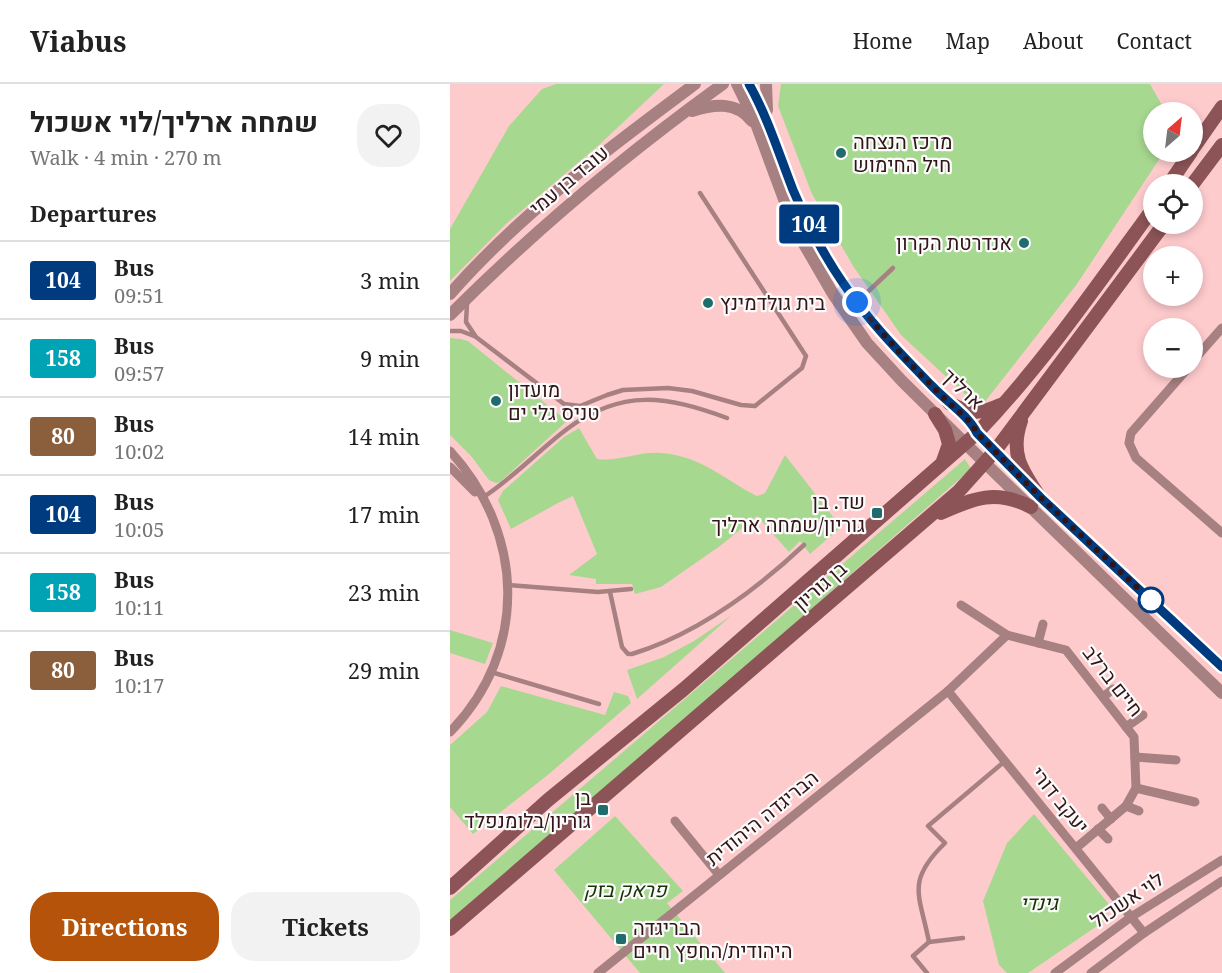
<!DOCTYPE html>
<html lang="en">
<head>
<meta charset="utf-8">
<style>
	body { margin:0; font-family:"Noto Serif",Heebo,serif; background:#f2f2f2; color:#222; height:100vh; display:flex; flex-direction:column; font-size:22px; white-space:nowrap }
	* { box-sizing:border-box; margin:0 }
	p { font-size:20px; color:#767676 }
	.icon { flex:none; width:33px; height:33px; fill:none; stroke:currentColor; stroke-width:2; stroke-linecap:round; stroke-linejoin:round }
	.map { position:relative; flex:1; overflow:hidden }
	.drawer { display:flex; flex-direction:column; background:#fff; width:450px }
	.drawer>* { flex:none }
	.badge { padding:0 12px; border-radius:4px; font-size:21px; line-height:39px }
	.needle { width:39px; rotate:28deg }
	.fabs { position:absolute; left:693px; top:18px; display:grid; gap:12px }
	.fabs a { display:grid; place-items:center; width:60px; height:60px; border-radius:50%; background:#fff; box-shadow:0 3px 9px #0003; font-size:30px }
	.you { position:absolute; width:30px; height:30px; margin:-15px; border:4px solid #fff; border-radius:50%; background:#1a73e8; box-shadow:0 0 0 9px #1a73e833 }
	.map>.badge { position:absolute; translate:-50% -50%; box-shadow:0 0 0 3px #fff }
	h2 { padding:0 30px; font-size:22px; line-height:54px }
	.round { display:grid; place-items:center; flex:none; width:63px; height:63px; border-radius:24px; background:#f2f2f2 }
	.headline { display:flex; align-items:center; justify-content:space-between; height:102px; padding:0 30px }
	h1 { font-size:28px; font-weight:700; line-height:45px }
	.action { display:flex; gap:12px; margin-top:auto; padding:12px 30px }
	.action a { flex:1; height:69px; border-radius:24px; background:#b45309; color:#fff; font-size:24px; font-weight:700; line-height:69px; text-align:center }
	.action a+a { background:#f2f2f2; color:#222 }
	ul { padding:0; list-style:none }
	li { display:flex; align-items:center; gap:18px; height:78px; padding:0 30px; border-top:2px solid #e0e0e0 }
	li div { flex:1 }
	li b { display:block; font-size:22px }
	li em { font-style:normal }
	li .badge { min-width:66px; font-weight:700; text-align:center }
	header { display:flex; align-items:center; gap:36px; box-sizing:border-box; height:84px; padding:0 30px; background:#fff; border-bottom:2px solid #e0e0e0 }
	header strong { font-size:28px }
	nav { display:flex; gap:33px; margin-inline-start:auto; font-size:21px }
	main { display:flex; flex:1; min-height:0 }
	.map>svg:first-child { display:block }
	.green { fill:#a7d890 }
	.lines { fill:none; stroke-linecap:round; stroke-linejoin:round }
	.service { stroke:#a78081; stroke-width:4.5 }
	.minor { stroke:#a78081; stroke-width:9 }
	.tertiary { stroke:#a78081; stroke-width:12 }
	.secondary { stroke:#8c5457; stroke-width:14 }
	.line-casing { stroke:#fff; stroke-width:14 }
	.line { stroke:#003b80; stroke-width:9 }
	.walk { stroke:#331517; stroke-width:6; stroke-dasharray:0 10.8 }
	.poi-dot { fill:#206c6d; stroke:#fbfbfb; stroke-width:2 }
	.stop-dot { fill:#fff; stroke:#003b80; stroke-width:3 }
	.labels { text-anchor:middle; stroke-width:4.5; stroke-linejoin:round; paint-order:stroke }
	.poi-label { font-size:20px; fill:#331517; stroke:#fbfbfb; text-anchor:start }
	.street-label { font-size:20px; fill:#331517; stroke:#fbfbfb }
	.park-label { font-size:20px; font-style:italic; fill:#163402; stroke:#fbfbfb }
</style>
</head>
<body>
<header>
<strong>Viabus</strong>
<nav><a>Home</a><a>Map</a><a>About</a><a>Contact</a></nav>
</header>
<main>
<section class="drawer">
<div class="headline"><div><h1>שמחה ארליך/לוי אשכול</h1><p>Walk · 4 min · 270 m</p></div><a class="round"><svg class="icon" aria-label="heart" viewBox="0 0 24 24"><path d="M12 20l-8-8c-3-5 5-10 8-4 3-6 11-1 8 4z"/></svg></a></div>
<h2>Departures</h2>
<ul>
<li><span class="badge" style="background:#003b80;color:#fff">104</span><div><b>Bus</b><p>09:51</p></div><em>3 min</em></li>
<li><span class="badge" style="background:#00a3b4;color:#fff">158</span><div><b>Bus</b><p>09:57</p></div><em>9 min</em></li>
<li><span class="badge" style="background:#8b5e3c;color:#fff">80</span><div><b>Bus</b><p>10:02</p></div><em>14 min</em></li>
<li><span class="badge" style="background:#003b80;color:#fff">104</span><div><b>Bus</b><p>10:05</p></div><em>17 min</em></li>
<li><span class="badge" style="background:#00a3b4;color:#fff">158</span><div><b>Bus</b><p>10:11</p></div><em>23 min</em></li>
<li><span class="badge" style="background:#8b5e3c;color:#fff">80</span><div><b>Bus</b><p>10:17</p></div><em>29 min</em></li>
</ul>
<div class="action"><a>Directions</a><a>Tickets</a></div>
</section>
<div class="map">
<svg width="772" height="889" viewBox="0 0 772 889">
	<rect width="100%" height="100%" fill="#fecbcd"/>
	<g class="green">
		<polygon points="106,0 214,0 149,61 56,140 0,197 0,145 59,42 92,5"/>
		<polygon points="331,0 700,0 716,28 704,28 704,68 714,68 627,200 530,324 451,251 403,182 362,110 328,22"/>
		<polygon points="0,254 11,255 18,257 117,337 50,398 46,399 39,396 21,372 0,351"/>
		<path d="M129,344L147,375C168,378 189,367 211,369C252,372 273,395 307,412L315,409L335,371L391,443L360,470L350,457L339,468L307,432L270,462L211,503L185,510L182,500H146V495L119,491L147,470L123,412L108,419L61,445L48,416L53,407L114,353Z"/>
		<polygon points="515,375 521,385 201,665 0,836 0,816"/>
		<polygon points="282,531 187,615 177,586 214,573 244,557"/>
		<polygon points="0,546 43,559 35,580 0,569"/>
		<polygon points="51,602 155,631 164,608 178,612 181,619 99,690 23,750 0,723 0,661 37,628"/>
		<polygon points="584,730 658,819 657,831 653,838 578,889 557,889 549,881 533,817 557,759"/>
		<polygon points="165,732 233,807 217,819 275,889 190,889 104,786"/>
	</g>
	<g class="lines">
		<g class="service">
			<polyline points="407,218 443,184"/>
			<polyline points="17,220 16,238 26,253 114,320 130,322 157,311 173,306 218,304 242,307 291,321 305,322 352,284 356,272 250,109"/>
			<polyline points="0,247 11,247 24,252"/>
			<path d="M32,414C63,394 88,367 117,345C172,304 217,312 277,334"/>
			<polyline points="58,501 148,508 181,505"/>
			<path d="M160,508L172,563L178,570H182C247,550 305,507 354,461"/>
			<polyline points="41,588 149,620"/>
			<path d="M479,858C470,811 455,798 495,759L478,742L555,677"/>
			<polyline points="477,889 463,872 479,858 513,854"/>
		</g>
		<g class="minor">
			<polyline points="742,278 772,244"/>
			<polyline points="738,284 681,349 679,359 686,374 772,449"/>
			<path d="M0,367C75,449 79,567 0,648"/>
			<polyline points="0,383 25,408"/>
			<polyline points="511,521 557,551"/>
			<polyline points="588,559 593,540"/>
			<polyline points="498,607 694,849"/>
			<polyline points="653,613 663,605"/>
			<polyline points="676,643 693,631"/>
			<polyline points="685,673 726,676"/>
			<polyline points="686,704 745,718"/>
			<polyline points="676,722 689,727"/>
			<polyline points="652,724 661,735"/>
			<polyline points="225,737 269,791"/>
			<polyline points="648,745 658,755"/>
			<polyline points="148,889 498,607 557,551 616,566 684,653 686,704 676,722 626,764"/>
			<polyline points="605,889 681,833 772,776"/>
			<polyline points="641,889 694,849 772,797"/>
		</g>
		<g class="tertiary">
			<polyline points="287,0 305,37 338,126 354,160 383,210 417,259 452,297 535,379 772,609"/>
			<path d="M299,0C317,33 328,67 342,102C354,136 373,169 393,199C420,239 453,273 486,307C499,320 519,332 527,349L591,415L772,583"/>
			<polyline points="316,0 317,26"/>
			<path d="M242,27C264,20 286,17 302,37"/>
			<path d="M0,210C71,129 159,64 245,0"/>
			<path d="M0,231C84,147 176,70 273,0"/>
		</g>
		<g class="secondary">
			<polyline points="742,66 772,23"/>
			<polyline points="719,100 741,68"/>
			<polyline points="742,101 772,61"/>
			<path d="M499,319C520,330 528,331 550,321"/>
			<polyline points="485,330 495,346 499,360 493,377"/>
			<path d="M571,337C559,371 573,388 591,415"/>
			<path d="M491,429C524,414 546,405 581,423"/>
			<path d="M0,804L98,716L234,605L527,349C593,280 648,200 704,123"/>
			<polyline points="0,845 509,407 545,367 714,140"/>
		</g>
	</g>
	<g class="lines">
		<g class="line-casing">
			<path id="line" d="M299,0C318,34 329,70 343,106C357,139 373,170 393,199C419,238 451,270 483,303C497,318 518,331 527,349L591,414L772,583"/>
		</g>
		<use href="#line" class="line"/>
		<path class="walk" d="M407,218C433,252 462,282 492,312C504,325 520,334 527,349L591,414L701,516"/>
	</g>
	<g class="poi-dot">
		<circle cx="391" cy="69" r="6"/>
		<circle cx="574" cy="159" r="6"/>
		<circle cx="258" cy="219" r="6"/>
		<circle cx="46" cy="317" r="6"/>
		<rect x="421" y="423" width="12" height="12" rx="3"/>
		<rect x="147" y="720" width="12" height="12" rx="3"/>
		<rect x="165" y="849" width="12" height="12" rx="3"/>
	</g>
	<circle class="stop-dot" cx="701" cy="516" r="12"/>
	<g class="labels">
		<g class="poi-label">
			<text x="403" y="65">מרכז הנצחה<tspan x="403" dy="23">חיל החימוש</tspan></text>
			<text x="562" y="166" text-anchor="end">אנדרטת הקרון</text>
			<text x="270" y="226">בית גולדמינץ</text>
			<text x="58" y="313">מועדון<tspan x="58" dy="23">טניס גלי ים</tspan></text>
			<text x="415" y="425" text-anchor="end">שד. בן<tspan x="415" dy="23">גוריון/שמחה ארליך</tspan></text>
			<text x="141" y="721" text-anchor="end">בן<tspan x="141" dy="23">גוריון/בלומנפלד</tspan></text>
			<text x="183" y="851">הבריגדה<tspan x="183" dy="23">היהודית/החפץ חיים</tspan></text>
		</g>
		<g class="street-label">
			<text transform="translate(119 96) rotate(-40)" y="7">עובד בן עמי</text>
			<text transform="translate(513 305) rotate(44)" y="7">ארליך</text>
			<text transform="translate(370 502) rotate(-41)" y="7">בן גוריון</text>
			<text transform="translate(663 597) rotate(52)" y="7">חיים ברלב</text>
			<text transform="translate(610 716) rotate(51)" y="7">יעקב דורי</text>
			<text transform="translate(312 734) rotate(-39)" y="7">הבריגדה היהודית</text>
			<text transform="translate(677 816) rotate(-34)" y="7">לוי אשכול</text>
		</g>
		<g class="park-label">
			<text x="175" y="813">פראק בזק</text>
			<text x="589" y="826">גינדי</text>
		</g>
	</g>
</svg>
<div class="fabs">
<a><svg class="needle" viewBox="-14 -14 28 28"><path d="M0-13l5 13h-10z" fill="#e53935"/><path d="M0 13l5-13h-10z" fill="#767676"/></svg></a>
<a><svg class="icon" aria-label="locate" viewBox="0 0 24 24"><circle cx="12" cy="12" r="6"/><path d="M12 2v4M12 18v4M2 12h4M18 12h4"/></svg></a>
<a>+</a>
<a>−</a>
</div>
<div class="you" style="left:407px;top:218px"></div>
<b class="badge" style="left:359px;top:140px;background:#003b80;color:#fff">104</b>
</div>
</main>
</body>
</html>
